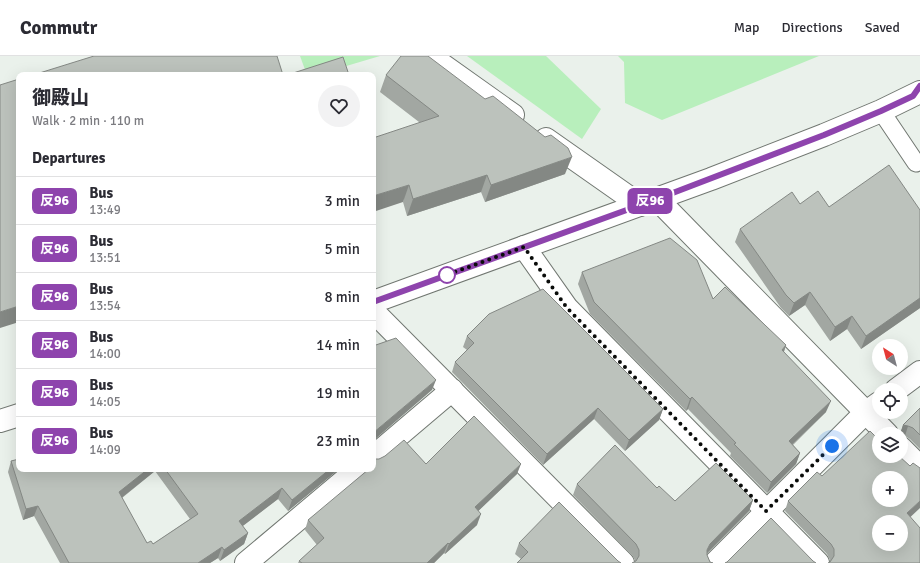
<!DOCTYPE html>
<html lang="en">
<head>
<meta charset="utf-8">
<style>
	body { margin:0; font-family:Signika,"Noto Sans JP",sans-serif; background:#f2f2f3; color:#2b2b33; height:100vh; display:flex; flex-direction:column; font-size:15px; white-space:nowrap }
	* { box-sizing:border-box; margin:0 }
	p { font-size:13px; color:#7c7c81 }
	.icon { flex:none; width:22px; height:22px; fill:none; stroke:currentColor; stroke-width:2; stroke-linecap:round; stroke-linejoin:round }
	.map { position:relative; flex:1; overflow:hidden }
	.sheet { position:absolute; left:16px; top:16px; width:360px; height:400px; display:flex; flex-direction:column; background:#fff; border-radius:8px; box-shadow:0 4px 16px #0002 }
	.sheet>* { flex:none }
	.badge { padding:0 8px; border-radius:6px; font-size:14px; line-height:26px }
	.needle { width:26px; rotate:324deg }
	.tools { position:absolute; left:872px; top:283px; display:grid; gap:8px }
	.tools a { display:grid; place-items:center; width:36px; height:36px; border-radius:50%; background:#fff; box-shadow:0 4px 16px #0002; font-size:20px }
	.you { position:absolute; width:20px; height:20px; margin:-10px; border:3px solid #fff; border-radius:50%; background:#1a73e8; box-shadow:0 0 0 6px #1a73e833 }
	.map>.badge { position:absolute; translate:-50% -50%; box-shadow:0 0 0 2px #fff }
	h2 { padding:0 16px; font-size:15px; line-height:36px }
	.round { display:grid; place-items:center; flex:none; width:42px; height:42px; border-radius:21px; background:#f2f2f3 }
	.head { display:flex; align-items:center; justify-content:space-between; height:68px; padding:0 16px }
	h1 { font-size:19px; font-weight:800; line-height:30px }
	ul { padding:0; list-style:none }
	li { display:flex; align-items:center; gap:12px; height:48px; padding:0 16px; border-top:1px solid #e1e1e2 }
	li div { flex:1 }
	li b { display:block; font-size:15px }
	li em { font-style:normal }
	li .badge { min-width:44px; font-weight:700; text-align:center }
	header { display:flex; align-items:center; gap:24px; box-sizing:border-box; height:56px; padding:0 20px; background:#fff; border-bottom:1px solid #e1e1e2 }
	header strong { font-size:19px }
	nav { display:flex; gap:22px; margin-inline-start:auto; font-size:14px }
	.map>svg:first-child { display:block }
	.green { fill:#b8efbc }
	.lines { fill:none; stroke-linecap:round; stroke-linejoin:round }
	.service-casing { stroke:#717771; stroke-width:19 }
	.minor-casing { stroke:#717771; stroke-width:24 }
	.primary-casing { stroke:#717771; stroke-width:24 }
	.service { stroke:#fff; stroke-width:17 }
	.minor { stroke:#fff; stroke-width:22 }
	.primary { stroke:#fff; stroke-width:22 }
	.wall { fill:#a2a7a2; fill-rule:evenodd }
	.shaded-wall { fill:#848884 }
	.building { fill:#bcc2bc; stroke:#848884; fill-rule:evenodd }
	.line-casing { stroke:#fff; stroke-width:9 }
	.line { stroke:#8e44ad; stroke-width:6 }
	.walk { stroke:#0a0c0a; stroke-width:4; stroke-dasharray:0 7.2 }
	.stop-dot { fill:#fff; stroke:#8e44ad; stroke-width:2 }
</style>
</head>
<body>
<header>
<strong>Commutr</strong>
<nav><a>Map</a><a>Directions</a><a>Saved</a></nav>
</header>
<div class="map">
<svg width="920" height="507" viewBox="0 0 920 507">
	<rect width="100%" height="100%" fill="#eaf1eb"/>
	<g class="green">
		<polygon points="300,0 380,0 316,19 307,19"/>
		<polygon points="467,0 546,0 601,53 582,83"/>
		<polygon points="618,0 819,0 662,64 625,47 624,6"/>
	</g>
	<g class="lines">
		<g class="service-casing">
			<polyline id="service" points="881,55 916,107"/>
		</g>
		<g class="minor-casing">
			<g id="minor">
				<polyline points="430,0 513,59"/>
				<polyline points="546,83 640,149"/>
				<polyline points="657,143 887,378"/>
				<polyline points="524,191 567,252 818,507"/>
				<polyline points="373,255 623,507"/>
				<polyline points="896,334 920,316"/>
				<polyline points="901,392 920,411"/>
				<polyline points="373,401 452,334"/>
				<polyline points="246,507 358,413"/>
				<polyline points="715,507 865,357 879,347"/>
			</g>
		</g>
		<g class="primary-casing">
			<g id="primary">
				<polyline points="373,246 711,123 824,79 881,55 920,36"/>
				<polyline points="0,365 19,359"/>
			</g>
		</g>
		<use href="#service" class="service"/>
		<use href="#minor" class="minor"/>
		<use href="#primary" class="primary"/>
	</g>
	<g class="wall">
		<polygon points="386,19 565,118 485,146 481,136 407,160 403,146 419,66 380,36"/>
		<polygon points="800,148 829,151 920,154 920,252 861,293 847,273 830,285 805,249 789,260 781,252 735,186 740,173"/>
		<polygon points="582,216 713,243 786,289 784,296 826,356 793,389 800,397 796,408 767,437 730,400 731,397 688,353 686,355 590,258 578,228"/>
		<polygon points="467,280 663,353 659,364 625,395 594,363 543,409 452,316 455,306 467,294 463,291"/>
		<polygon points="920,352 920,393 910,383 905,380 901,380 901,378 900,378 903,369"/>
		<polygon points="374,403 426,408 517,418 478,455 477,469 445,498 444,497 434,507 298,507 299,505 317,489 305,474 308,464 373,413 373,405"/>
		<path d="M11,405L19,413H339L288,455L278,443L242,470L248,477L244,488L220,505L218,502L210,507H60L34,460L23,464L8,416ZM155,415L190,463L153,488L147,487L122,442Z"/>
		<polygon points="822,420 910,461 830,506 830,504 827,498 785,455 788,445"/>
		<polygon points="577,428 657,432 675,445 753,444 749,455 707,498 707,499 710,506 635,505 635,504 632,499 573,439"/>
		<polygon points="519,487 618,505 521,503 515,498"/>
	</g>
	<g class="shaded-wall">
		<polygon points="572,101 565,118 485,146 491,129"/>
		<polygon points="487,119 481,136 407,160 413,143"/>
		<polygon points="409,129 403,146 373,156 373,140"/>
		<polygon points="810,236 805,249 789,260 794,247"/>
		<polygon points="920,242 920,252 861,293 866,280"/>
		<polygon points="19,250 19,266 0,272 0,256"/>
		<polygon points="852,260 847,273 830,285 835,271"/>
		<polygon points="786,289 782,301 782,294"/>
		<polygon points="436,324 432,334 373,385 373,377"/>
		<polygon points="692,341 688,353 686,355 690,343"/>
		<polygon points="831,345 826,356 784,396 789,385"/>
		<polygon points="598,352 594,363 543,409 547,398"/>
		<polygon points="663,353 659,364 625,395 629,384"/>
		<polygon points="903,369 908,370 905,380 901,380 901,378 900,378"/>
		<polygon points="800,397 796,408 767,437 771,426"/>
		<polygon points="521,408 517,418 471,462 475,451"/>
		<polygon points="148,413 156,413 155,415 115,447 119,436"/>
		<polygon points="330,413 339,413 288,455 292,444"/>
		<polygon points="282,432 278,443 235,476 239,465"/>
		<polygon points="753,444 749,455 706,498 707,494 710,488"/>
		<polygon points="920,445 920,452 903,468 907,457"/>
		<polygon points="38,450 34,460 23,464 26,453"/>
		<polygon points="481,458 477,469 445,498 449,488"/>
		<polygon points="248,477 244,488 220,505 224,494"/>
		<polygon points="448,487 444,497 434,507 427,507"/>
		<polygon points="222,491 218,502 210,507 198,507"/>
	</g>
	<g class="building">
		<polygon points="94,0 277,0 283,19 33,19"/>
		<polygon points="401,0 428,0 485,43 493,40 545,81 551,79 568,92 572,101 491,129 487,119 413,143 409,129 373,140 373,82 439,60 386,19"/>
		<polygon points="343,1 349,19 287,19"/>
		<polygon points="19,23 19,250 0,256 0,29"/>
		<polygon points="889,109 920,154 920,242 866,280 852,260 835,271 810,236 794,247 786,239 740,173 792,136 800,148 818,135 829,151"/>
		<polygon points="670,182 697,204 713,243 725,231 786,289 782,294 831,345 789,385 800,397 771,426 734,388 736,387 692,341 690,343 594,246 582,216"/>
		<polygon points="543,233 663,353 629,384 598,352 547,398 455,306 474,287 467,280 489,258"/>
		<polygon points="396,282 436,324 373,377 373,290"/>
		<polygon points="920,352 920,379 913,372 908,370 903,369"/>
		<polygon points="474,360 521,408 475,451 481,458 449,488 448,487 427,507 302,507 299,505 324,482 308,464 369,413 373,413 374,403 379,403 385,400 404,384 426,408"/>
		<path d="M870,375L879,384V400H899L910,410L913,407L920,412V445L907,457L920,472V507H828L830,506L834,500V493L831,488L788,445L817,416L822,420ZM879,422H901V444H879ZM879,466H901V488H879Z"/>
		<polygon points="615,389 657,432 659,430 675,445 716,407 753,444 710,488 707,494 707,499 710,506 713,507 632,507 636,505 639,500 639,494 636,488 577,428"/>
		<polygon points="19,403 19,413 148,413 119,436 147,487 151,485 153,488 198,458 165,413 330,413 292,444 282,432 239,465 248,477 224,494 222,491 198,507 69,507 38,450 26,453 11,405"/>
		<polygon points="559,446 618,505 621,507 517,507 528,496 519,487"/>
		<polygon points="771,462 813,505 816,507 725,507 727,506"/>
	</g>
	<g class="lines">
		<g class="line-casing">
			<polyline id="line" points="373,246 657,143 824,79 881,55 913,40 920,30"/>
		</g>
		<use href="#line" class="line"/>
		<polyline class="walk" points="447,219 441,221 524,191 567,252 766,455 832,390"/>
	</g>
	<circle class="stop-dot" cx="447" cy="219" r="8"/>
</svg>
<div class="tools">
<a><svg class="needle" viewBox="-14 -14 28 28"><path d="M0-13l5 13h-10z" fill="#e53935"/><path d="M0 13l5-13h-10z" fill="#7c7c81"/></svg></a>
<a><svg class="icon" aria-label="locate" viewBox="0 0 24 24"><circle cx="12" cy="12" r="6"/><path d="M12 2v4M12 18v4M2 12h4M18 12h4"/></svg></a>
<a><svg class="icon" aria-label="layers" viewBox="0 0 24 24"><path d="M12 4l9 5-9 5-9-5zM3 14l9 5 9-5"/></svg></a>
<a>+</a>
<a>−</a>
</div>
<div class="you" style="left:832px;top:390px"></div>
<b class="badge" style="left:650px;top:145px;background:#8e44ad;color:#fff">反96</b>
<section class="sheet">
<div class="head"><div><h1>御殿山</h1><p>Walk · 2 min · 110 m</p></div><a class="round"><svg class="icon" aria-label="heart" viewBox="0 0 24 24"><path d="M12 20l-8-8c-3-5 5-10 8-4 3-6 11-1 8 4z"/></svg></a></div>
<h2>Departures</h2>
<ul>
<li><span class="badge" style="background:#8e44ad;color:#fff">反96</span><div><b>Bus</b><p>13:49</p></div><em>3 min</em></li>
<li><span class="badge" style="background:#8e44ad;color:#fff">反96</span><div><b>Bus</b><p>13:51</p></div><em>5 min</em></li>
<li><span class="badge" style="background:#8e44ad;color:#fff">反96</span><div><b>Bus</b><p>13:54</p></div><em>8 min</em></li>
<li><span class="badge" style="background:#8e44ad;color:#fff">反96</span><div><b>Bus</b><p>14:00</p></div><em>14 min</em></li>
<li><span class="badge" style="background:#8e44ad;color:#fff">反96</span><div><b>Bus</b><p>14:05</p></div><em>19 min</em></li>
<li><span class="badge" style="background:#8e44ad;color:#fff">反96</span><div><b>Bus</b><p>14:09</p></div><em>23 min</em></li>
</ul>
</section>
</div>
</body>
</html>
